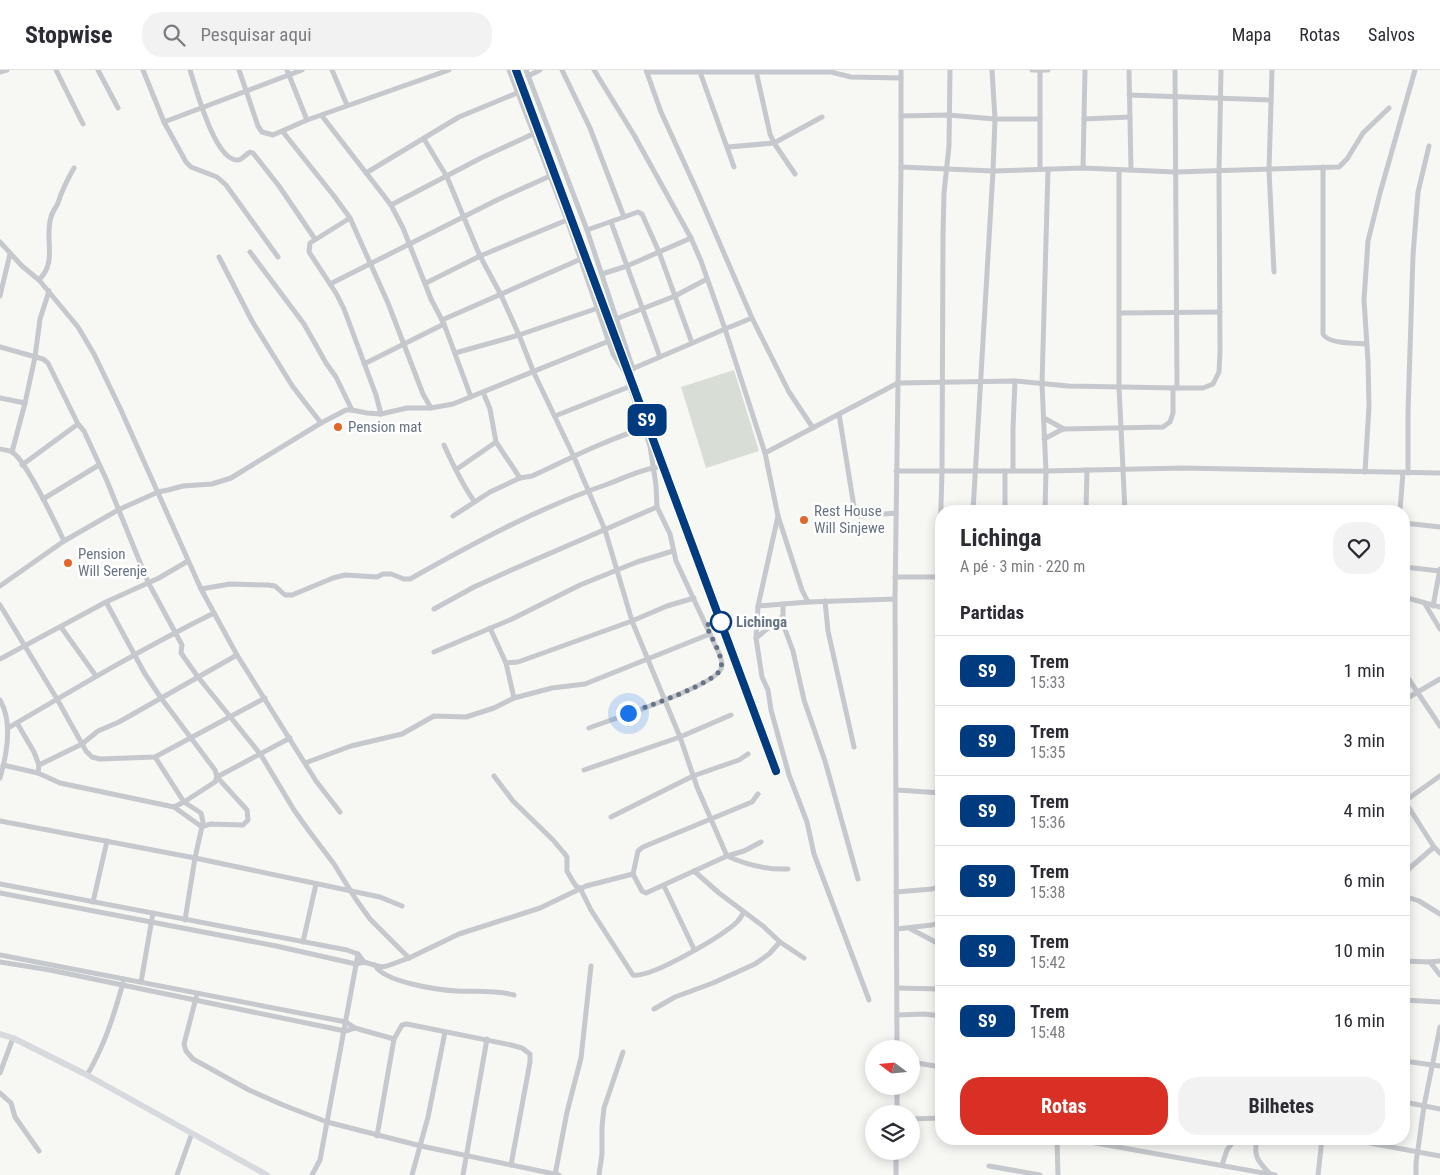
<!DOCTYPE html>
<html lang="pt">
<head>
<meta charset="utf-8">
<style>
	body { margin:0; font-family:"Roboto Condensed",sans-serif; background:#f2f2f3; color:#2b2b33; height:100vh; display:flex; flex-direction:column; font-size:19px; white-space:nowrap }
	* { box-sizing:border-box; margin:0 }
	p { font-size:16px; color:#7c7c81 }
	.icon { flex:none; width:28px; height:28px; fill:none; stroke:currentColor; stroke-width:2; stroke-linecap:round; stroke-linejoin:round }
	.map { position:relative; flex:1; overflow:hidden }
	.details { position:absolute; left:935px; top:435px; width:475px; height:640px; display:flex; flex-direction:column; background:#fff; border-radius:20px; box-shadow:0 2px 12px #0003 }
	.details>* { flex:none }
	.badge { padding:0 10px; border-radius:8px; font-size:18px; line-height:32px }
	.needle { width:32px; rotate:286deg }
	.tools { position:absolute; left:865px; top:970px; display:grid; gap:10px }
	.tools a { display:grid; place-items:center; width:55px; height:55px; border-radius:50%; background:#fff; box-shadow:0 2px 12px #0003; font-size:25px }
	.you { position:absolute; width:25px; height:25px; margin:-12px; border:4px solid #fff; border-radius:50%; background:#1a73e8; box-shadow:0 0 0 8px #1a73e833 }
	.map>.badge { position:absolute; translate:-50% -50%; box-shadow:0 0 0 2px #fff }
	h2 { padding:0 25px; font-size:19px; line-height:45px }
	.round { display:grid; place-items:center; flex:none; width:52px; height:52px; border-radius:20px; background:#f2f2f3 }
	.headline { display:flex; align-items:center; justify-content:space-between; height:85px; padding:0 25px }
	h1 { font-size:24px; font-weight:700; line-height:38px }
	.button { display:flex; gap:10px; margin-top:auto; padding:10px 25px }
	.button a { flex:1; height:58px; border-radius:20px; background:#d93025; color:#fff; font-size:20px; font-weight:700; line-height:58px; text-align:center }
	.button a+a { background:#f2f2f3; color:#2b2b33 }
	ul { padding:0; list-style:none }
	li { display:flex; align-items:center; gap:15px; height:70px; padding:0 25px; border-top:1px solid #e1e1e2 }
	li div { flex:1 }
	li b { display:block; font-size:19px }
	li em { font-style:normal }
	li .badge { min-width:55px; font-weight:700; text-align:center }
	header { display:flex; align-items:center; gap:30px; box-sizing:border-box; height:70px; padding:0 25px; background:#fff; border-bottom:1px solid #e1e1e2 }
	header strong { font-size:24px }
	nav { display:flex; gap:28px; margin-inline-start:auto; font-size:18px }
	.search { width:350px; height:45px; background:#f2f2f3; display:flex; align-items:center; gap:12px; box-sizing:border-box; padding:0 18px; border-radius:20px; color:#7c7c81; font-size:19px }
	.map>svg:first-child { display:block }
	.green { fill:#d8ded5 }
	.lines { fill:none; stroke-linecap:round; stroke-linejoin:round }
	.minor { stroke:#c5c8cc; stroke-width:5 }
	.major { stroke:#d6dadf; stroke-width:6 }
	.rail { stroke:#a5aab1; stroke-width:1; stroke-dasharray:8 4; stroke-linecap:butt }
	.line-casing { stroke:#fff; stroke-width:11 }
	.line { stroke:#003b80; stroke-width:8 }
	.walk { stroke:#667485; stroke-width:5; stroke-dasharray:0 9 }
	.poi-dot { fill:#e2672a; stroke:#fff; stroke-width:2 }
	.stop-dot { fill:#fff; stroke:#003b80; stroke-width:2.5 }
	.labels { text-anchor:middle; stroke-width:5; stroke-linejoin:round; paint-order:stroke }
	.poi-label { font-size:15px; fill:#667485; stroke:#fff; text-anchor:start }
	.stop-label { font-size:15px; font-weight:bold; fill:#667485; stroke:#fff; text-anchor:start }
</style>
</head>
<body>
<header>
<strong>Stopwise</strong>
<div class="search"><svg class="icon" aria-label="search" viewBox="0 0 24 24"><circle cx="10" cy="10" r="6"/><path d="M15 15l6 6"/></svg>Pesquisar aqui</div>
<nav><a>Mapa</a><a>Rotas</a><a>Salvos</a></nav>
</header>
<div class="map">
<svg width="1440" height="1105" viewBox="0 0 1440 1105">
	<rect width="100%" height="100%" fill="#f7f7f4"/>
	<polygon class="green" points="734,300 759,381 706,398 681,317"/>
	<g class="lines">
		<g class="minor">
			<polyline points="56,0 83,54"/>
			<polyline points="98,0 118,38"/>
			<polyline points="143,0 164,52 186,92 191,97 217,107 226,115 278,187"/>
			<path d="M190,0C196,18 215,92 238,90C242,90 246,84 250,82L253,83L279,116L315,169"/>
			<polyline points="239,0 258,56 262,62 273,65 307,50"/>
			<polyline points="287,0 307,50 449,0"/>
			<polyline points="332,0 347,35"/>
			<polyline points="509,0 567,150 613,284 625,302 725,259 765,383 778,446 802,520 808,532 895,529"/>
			<polyline points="526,0 587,160 633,299"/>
			<polyline points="562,0 590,58 624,147"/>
			<polyline points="594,0 634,65 691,168 701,191 725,259 752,248"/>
			<polyline points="646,0 661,42 698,123 752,248 789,322 813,358"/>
			<polyline points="1032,0 1048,0"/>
			<polyline points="1129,0 1131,100"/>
			<polyline points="1175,0 1177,318"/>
			<polyline points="1272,0 1269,100 1274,202"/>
			<polyline points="756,1 770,64 774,73 795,104"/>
			<polyline points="0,2 7,0"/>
			<polyline points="647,2 831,2 851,7 901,8"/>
			<polyline points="700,2 734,97"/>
			<polyline points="528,6 540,0"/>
			<polyline points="1129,25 1271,30"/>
			<polyline points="322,46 391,135 403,158 431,229 444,254 471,327"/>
			<polyline points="901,46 948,45 995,49 1040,49"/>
			<polyline points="1084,49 1130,47"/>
			<polyline points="164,52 302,0"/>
			<polyline points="283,62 334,126 350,148 388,233 423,324 431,338"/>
			<path d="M424,69L447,107L480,186L501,225L519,265L534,303L574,387L605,460L632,551L680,667L697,717L727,786C747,795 766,800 788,799"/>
			<polyline points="728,77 774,73 822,47"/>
			<polyline points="901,97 993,101 1083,98 1175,102 1339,97 1347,89 1363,63 1389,38"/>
			<path d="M1323,97V264C1328,274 1355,273 1366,274"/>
			<polyline points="1083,98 1085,0"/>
			<polyline points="1040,99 1040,0"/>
			<polyline points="1119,100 1119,317 1125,441"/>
			<polyline points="366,103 459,47 517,23"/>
			<polyline points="391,135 481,88 533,64"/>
			<polyline points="350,148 310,173 309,182 336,223 344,239 376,325 381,344"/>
			<polyline points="611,152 660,287"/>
			<polyline points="587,160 638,142 642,144 659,182 692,273"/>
			<polyline points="0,172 22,196 39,210 78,257 94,284 120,338 201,519 237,585 316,711 340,742"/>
			<polyline points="250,182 304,254 326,293 336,307 352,340"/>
			<polyline points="219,187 252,251 293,317 321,353"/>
			<polyline points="602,204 627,196 691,168"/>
			<path d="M39,210C58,191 44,170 51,147C52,142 56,138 58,133C62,120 67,110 74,98"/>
			<polyline points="426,213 480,186 567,150"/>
			<polyline points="330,214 497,130 550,106"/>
			<polyline points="0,226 10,184"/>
			<polyline points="1120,243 1220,242"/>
			<polyline points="616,249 675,226 707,209"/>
			<polyline points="442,250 581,189"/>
			<polyline points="0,277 43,289 48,293 78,354 84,361 107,411 148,512 182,575 181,583 198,607 261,685 294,740 309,761 334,794 355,828 370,849 409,888"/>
			<polyline points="455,283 519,265 598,238"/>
			<polyline points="364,294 444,254"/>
			<polyline points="483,322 490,339 496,372 520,408"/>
			<polyline points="0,328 25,333"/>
			<polyline points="839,344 855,443 860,446 896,443"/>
			<polyline points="555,346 631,316"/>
			<polyline points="1044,348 1064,359"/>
			<polyline points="1044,369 1059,361 1064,359 1163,357 1170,352 1173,343 1173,318"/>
			<path d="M444,375C453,395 462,414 474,431"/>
			<path d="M0,379C3,380 9,380 12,382C25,389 56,454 64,471"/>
			<polyline points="12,382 25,333 35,287 40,249 49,221"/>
			<polyline points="765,383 898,313 1015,311 1068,316 1177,318 1203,318 1213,314 1219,302 1220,282 1219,102 1221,0"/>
			<polyline points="22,395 78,354"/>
			<polyline points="457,399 496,372"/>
			<polyline points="896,401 1046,401 1183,398 1440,403"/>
			<polyline points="1005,401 1005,441"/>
			<polyline points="1013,401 1013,358 1015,311"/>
			<polyline points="1365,402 1369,336 1368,291 1364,230 1368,171 1380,123 1415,0"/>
			<polyline points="1408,403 1408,343 1413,185 1418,122 1429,76"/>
			<polyline points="43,429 99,395"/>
			<polyline points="973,441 993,101 995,49 992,0"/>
			<polyline points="1045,441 1046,401 1042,314 1048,99"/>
			<polyline points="1086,441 1087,400"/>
			<polyline points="1400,441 1403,402"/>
			<path d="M453,446L490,422L520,408L532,406C569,389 605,370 645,358"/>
			<polyline points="1404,453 1440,457"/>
			<polyline points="1404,497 1440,501"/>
			<polyline points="895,507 941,507"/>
			<polyline points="939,507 942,401 943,164 944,123 949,76 950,0"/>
			<polyline points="0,516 64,471 118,440 158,422 168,420 183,416 212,414 231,408 321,353 346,340 352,340 367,343 381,344 407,338 431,338 453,334 609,271"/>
			<path d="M201,519L230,514L268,515L275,516L285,525H292L333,508L345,505L377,507L383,504H391L404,509H410C474,473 538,438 608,414C624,408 641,399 659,397"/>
			<polyline points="1404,527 1440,537"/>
			<polyline points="825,531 828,561 854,677"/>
			<polyline points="106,532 145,604 161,628 215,700 217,707 215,712 184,732 201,743 203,752 195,788 185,850"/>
			<polyline points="783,534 783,554 793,581 804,630 825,691 858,809"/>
			<polyline points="1425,534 1440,559"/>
			<polyline points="0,535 57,629 86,681 92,687 100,689 155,687 265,628"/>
			<polyline points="758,536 808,532"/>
			<polyline points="1433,536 1440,499"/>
			<polyline points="434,539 474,517 507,502 657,437"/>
			<polyline points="782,547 756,568 762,607 768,620 771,640 789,705 807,752 814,784 869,930"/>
			<polyline points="61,557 96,606"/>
			<polyline points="490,558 506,593 514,628"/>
			<polyline points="756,568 758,536 778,446"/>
			<polyline points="434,582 512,549 580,515 637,492 673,481"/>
			<polyline points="0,589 106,532 159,508 188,491"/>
			<polyline points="506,593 518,592 632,551 667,536 694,528"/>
			<polyline points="1404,602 1440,656"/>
			<path d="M0,630C13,652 7,684 0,708"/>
			<polyline points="1404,630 1440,609"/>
			<polyline points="17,653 34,682 39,695"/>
			<path d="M8,658C76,618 143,578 214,543"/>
			<path d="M589,658C610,650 715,616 721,599C724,592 719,583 716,577L676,491L670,464L657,437L656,415L650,376L625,302"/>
			<polyline points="305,693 351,676 402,664 434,646 466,647 494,638 514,628 552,618 585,614 710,564"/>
			<polyline points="3,695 38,703 60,713 174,737 184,732 155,687"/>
			<polyline points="584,700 680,667 731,645"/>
			<polyline points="38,703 39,695 82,674 98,661 119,652 237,585"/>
			<path d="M494,706L513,731L553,770L564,783L567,787V801L572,810L576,816L580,818L591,840L633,905C652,908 722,866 737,852C740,849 742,845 744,842"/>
			<polyline points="897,720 941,723"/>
			<polyline points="1404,730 1434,777 1440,783"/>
			<polyline points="1405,731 1440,706"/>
			<polyline points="174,737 202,757 210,754 243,755 248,750 247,740 217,707 290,668"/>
			<polyline points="611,747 693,706 739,690 748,684"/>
			<polyline points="0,751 195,788 380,827 402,836"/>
			<polyline points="694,801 719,823 763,856 780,872 804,888"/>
			<polyline points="1404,803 1434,777"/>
			<polyline points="633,804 642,821 646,823 727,786 744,781 761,772"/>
			<polyline points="0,814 347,880 358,884 364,892"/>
			<polyline points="664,816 694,879"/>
			<polyline points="896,822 932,819 941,816"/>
			<polyline points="0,823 276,876 356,894 364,892 381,897 387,896 409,888 459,864 540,838 586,816 633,804 638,781 643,777 752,732 758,724"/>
			<polyline points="1404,826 1419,831 1440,844"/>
			<polyline points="93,832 107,771"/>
			<polyline points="909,858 941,875"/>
			<polyline points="897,859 932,855 941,852"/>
			<polyline points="303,872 316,814"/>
			<polyline points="0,885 346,952 355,958 394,969"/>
			<polyline points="1404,891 1430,892 1440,891"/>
			<polyline points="0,892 50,900 345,961 355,958"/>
			<polyline points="1430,892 1440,905"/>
			<path d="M375,895C383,912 438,920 457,921C476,922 495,920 514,925"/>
			<polyline points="141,912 153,843"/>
			<polyline points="897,918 941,919"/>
			<polyline points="197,924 184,974 186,981 193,989 249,1020 283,1035 327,1052 421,1076 559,1105"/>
			<polyline points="1404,930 1440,932"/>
			<polyline points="654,939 675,927 713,913 755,894 769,884 780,872"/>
			<polyline points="897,945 924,944 941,946"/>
			<polyline points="897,979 895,529 901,97 901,0"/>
			<polyline points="1404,991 1440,996"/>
			<polyline points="911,992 941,997"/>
			<polyline points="0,1003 13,968"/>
			<path d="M87,1005C104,977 114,945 123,913"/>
			<polyline points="897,1016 897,1044"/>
			<polyline points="0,1023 11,1033 15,1047 39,1081"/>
			<polyline points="1404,1032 1440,1039"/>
			<polyline points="911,1049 941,1048"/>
			<polyline points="377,1066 394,969 402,955 407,954 511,975 522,978 530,984 530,992 511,1095"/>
			<polyline points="1057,1069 1058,1105"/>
			<polyline points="1073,1069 1275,1105"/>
			<path d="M1257,1069C1253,1087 1258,1091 1270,1104"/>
			<polyline points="1348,1069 1440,1086"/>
			<polyline points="1222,1095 1227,1080 1235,1069"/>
			<polyline points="989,1096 1040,1105"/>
			<polyline points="177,1105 192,1063"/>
			<polyline points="312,1105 320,1090 358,884"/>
			<polyline points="412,1105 428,1047 445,962"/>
			<polyline points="463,1105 487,969"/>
			<polyline points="555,1105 567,1042 581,988 591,896"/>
			<polyline points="599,1105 602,1084 602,1057 604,1038 623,982"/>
			<polyline points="896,1105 896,1081"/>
			<polyline points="1318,1105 1322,1069"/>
			<polyline points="1416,1105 1416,1093 1424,1036 1440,957"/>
		</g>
		<polyline class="major" points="0,964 13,968 87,1005 267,1105"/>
		<polyline class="rail" points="516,0 776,701"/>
	</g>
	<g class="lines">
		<g class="line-casing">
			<polyline id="line" points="516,0 776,701"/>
		</g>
		<use href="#line" class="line"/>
		<path class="walk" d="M628,643C644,638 717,613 721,598C724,587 710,565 706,555L721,552"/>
	</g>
	<g class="poi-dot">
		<circle cx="338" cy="357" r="5"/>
		<circle cx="804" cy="450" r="5"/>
		<circle cx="68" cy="493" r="5"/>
	</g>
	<circle class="stop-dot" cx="721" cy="552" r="10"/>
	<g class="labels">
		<g class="poi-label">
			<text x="348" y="362">Pension mat</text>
			<text x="814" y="446">Rest House<tspan x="814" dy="17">Will Sinjewe</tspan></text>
			<text x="78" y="489">Pension<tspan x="78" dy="17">Will Serenje</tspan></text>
		</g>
		<g class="stop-label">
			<text x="736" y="557">Lichinga</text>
		</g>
	</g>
</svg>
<div class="tools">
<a><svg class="needle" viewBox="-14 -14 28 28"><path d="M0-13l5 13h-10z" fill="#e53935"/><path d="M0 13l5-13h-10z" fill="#7c7c81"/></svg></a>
<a><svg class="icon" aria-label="layers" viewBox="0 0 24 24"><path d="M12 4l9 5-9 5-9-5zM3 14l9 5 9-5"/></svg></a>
</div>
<div class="you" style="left:628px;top:643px"></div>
<b class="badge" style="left:647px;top:350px;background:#003b80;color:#fff">S9</b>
<section class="details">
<div class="headline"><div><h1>Lichinga</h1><p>A pé · 3 min · 220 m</p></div><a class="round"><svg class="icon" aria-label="heart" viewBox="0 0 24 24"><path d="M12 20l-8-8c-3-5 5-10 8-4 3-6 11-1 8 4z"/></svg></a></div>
<h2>Partidas</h2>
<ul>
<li><span class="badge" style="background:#003b80;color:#fff">S9</span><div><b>Trem</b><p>15:33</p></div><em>1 min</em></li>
<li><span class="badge" style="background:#003b80;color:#fff">S9</span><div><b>Trem</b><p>15:35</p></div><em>3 min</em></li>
<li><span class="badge" style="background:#003b80;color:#fff">S9</span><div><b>Trem</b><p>15:36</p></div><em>4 min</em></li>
<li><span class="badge" style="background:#003b80;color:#fff">S9</span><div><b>Trem</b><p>15:38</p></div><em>6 min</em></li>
<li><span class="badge" style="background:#003b80;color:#fff">S9</span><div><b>Trem</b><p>15:42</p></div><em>10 min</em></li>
<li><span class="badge" style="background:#003b80;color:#fff">S9</span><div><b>Trem</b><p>15:48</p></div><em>16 min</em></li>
</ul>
<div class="button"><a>Rotas</a><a>Bilhetes</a></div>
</section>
</div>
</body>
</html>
